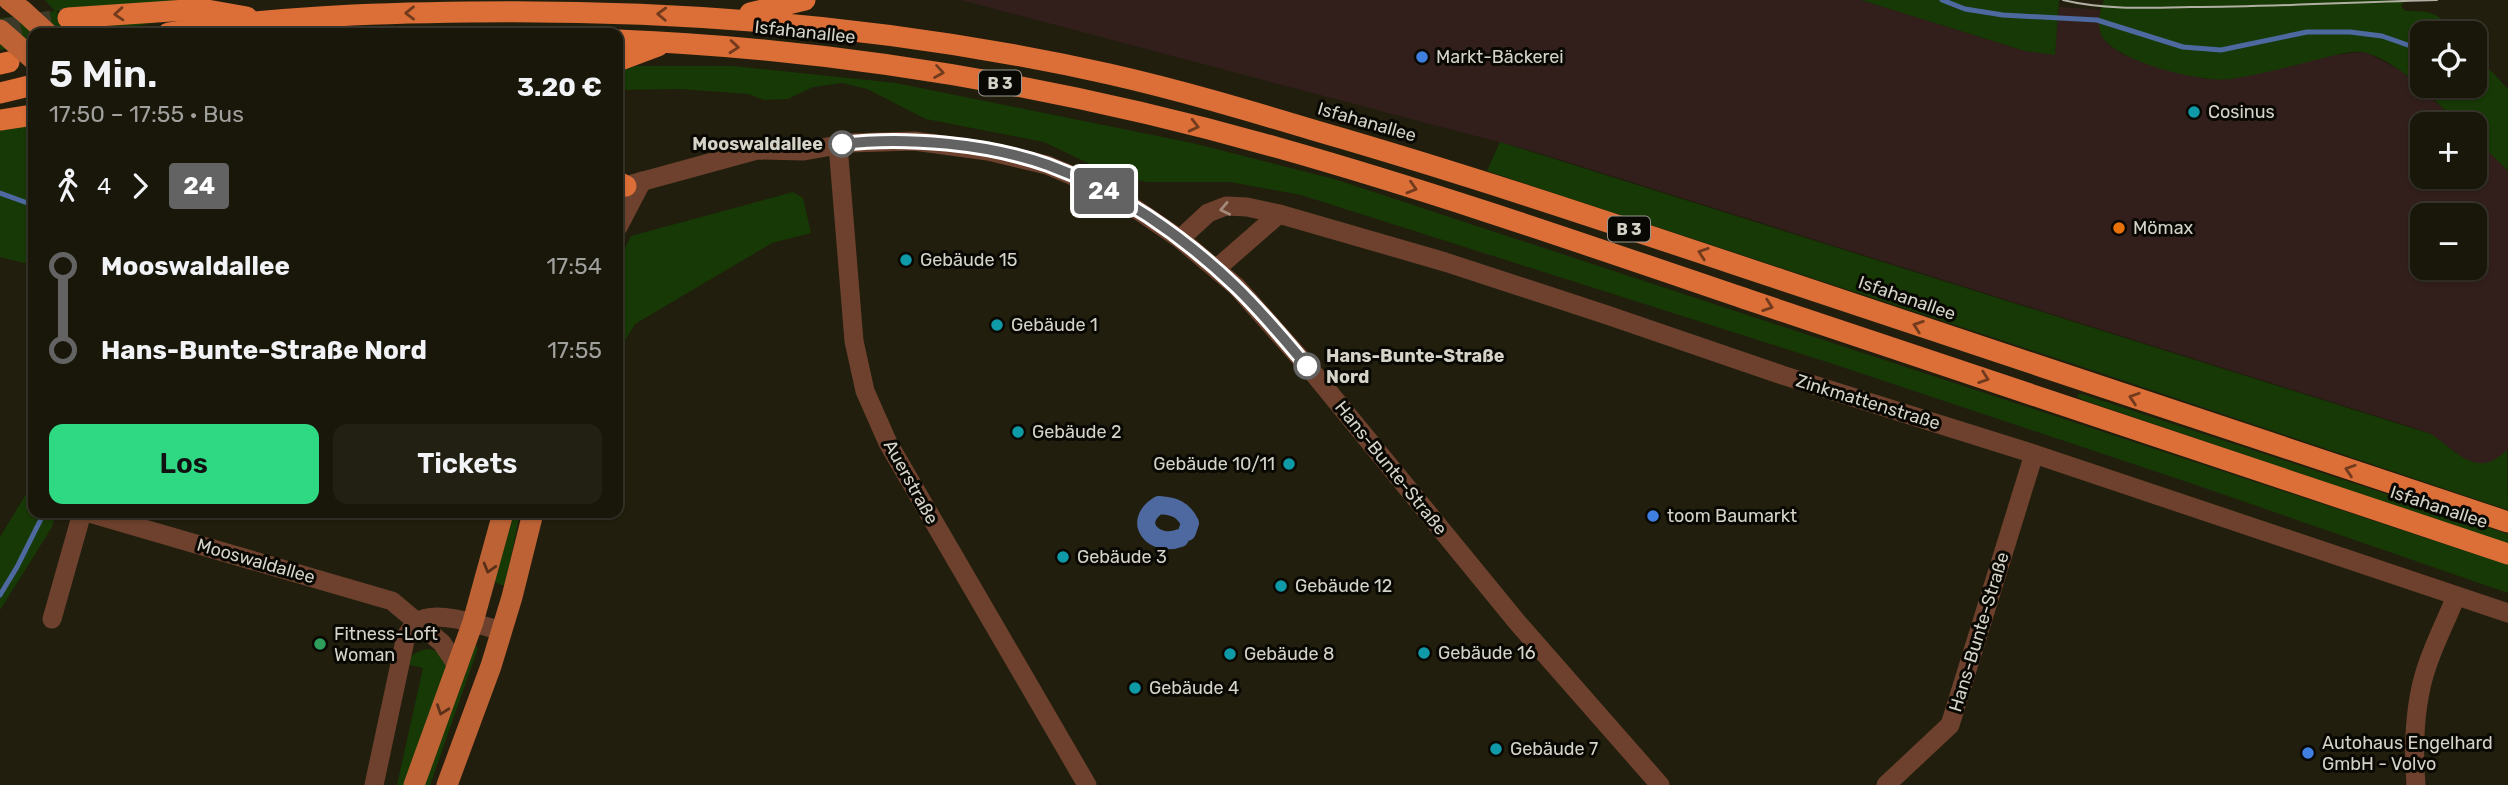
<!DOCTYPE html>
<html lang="de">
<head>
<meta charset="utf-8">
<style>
	body { margin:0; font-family:Rubik,sans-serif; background:#221f13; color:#f1f3f6; height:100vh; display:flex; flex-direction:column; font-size:26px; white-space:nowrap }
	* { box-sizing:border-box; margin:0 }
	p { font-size:23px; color:#9f9f9c }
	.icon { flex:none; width:38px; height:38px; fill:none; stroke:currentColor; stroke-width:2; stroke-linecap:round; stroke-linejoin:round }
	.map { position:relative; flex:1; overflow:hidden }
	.panel { position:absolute; left:28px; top:28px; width:595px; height:490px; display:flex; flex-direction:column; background:#19160a; border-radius:14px; box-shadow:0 2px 5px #0004,0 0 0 2px #37352b }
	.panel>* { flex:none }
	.badge { padding:0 14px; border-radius:5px; font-size:24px; line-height:46px }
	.fabs { position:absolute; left:2410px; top:21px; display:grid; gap:14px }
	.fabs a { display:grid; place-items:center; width:77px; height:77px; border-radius:14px; background:#19160a; box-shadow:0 2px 5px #0004,0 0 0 2px #37352b; font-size:35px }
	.map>.badge { position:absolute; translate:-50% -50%; box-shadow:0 0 0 4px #fff }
	.legs { display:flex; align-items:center; gap:10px; height:77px; padding:0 21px; font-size:23px }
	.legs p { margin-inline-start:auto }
	.head { display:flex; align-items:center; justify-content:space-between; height:119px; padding:0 21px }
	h1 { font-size:38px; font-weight:600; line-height:52px }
	.cta { display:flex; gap:14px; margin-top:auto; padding:14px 21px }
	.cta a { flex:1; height:80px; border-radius:14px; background:#2fd883; color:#111; font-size:28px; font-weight:600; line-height:80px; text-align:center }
	.cta a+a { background:#221f13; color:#f1f3f6 }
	ul { padding:0 21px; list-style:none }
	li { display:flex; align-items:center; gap:24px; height:84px; font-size:26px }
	li i { display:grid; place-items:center; width:10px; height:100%; margin:0 9px; background:currentColor }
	li i::after { content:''; width:18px; height:18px; margin:-9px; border:5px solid; border-radius:50%; background:#19160a }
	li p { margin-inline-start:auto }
	li:first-child i { background:linear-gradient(#0000 50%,currentColor 0) }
	li:last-child i { background:linear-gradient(currentColor 50%,#0000 0) }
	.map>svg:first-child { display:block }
	.commercial { fill:#321f1c; fill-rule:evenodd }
	.green { fill:#173905 }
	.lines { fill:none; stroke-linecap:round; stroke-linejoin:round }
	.stream { stroke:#4d69a0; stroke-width:5 }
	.canal { stroke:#4d69a0; stroke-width:18 }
	.highway-tunnel { stroke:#3c3929; stroke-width:21; stroke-dasharray:21 10; stroke-linecap:butt }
	.street { stroke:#6d412d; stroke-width:19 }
	.primary { stroke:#bc6235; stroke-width:21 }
	.highway { stroke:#dc6e37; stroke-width:21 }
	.tram { stroke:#b1afa3; stroke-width:2 }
	.primary-bridge { stroke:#bc6235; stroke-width:21 }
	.oneway { stroke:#723b1d }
	.oneway2 { stroke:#a18a7a }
	.oneway3 { stroke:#5a3019 }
	.line-1-casing { stroke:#fff; stroke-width:16 }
	.line-1 { stroke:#646363; stroke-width:10 }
	.shop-dot { fill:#3f7fe0; stroke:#090803; stroke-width:2.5 }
	.culture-dot { fill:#0f9aa8; stroke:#090803; stroke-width:2.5 }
	.stop-1-dot { fill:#fff; stroke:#646363; stroke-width:3.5 }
	.food-dot { fill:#e8710a; stroke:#090803; stroke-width:2.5 }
	.leisure-dot { fill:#2e9e5b; stroke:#090803; stroke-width:2.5 }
	.labels { text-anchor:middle; stroke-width:6; stroke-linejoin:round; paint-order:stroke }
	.shield { fill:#090803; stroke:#98968d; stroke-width:2 }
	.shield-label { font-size:16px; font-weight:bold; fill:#d5d3c8 }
	.street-label { font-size:18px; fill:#d5d3c8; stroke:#090803 }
	.poi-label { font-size:18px; fill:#d5d3c8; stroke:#090803; text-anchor:start }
	.stop-label { font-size:18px; font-weight:bold; fill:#d5d3c8; stroke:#090803; text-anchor:end }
</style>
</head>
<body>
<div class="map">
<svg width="2508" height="785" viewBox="0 0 2508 785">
	<rect width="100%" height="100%" fill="#211e0d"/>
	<path class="commercial" d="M961,0H1861L2025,51L2055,54L2059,7L2101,10V35L2109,45L2122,54L2145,63L2206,79H2229L2335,55L2365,52L2400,70L2460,124H2422V177H2474L2475,138L2508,171V451L2493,462L2481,465L2467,461L2431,434L2409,426L1536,152ZM2422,215H2474V268H2422Z"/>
	<g class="green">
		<polygon points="45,0 197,0 56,11 69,25 160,22 95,33 33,33 33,44 0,50 0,18 55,11"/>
		<polygon points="1861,0 2059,0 2055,55 2025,51"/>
		<path d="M2104,0H2405L2401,6L2405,11C2434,11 2436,12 2455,33H2422V86H2474L2475,54L2508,89V171L2475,138L2474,124H2460C2432,99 2404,65 2367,53C2353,49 2333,56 2319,59C2291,66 2260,75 2230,79C2203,83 2116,62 2102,36C2096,26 2100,10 2104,0Z"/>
		<polygon points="636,66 733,66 896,83 1192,143 1334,179 2508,565 2508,593 2199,486 1827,362 1301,195 1230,182 1146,182 1098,168 1044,142 926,119 867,89 842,83 813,87 788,99 764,100 748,94 680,89 618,90 618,69"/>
		<polygon points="33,125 33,265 0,257 0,129"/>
		<path d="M1500,142L2431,434C2458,452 2477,480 2507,450L2508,510L2095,371L1487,171Z"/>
		<polygon points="793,192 803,198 811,233 772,243 635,324 618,352 618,262 631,236"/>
		<polygon points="2079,393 2508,534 2508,544 2083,400 2077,397"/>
		<polygon points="33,476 33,513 56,513 52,527 0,610 0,537 31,486"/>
		<polygon points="513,513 520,513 505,586 494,582"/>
		<polygon points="475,645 478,648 430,785 424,785"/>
		<path d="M427,649L437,651L447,666L404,785H397L423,668L406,664C410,655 417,651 427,649Z"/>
	</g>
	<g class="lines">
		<g class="stream">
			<polyline points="1942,0 1965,9 2003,15 2097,20 2183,47 2221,50 2307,32 2350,32 2382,36 2422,50"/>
			<polyline points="0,193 33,205"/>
			<polyline points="0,595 17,567 44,513"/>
		</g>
		<path class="canal" d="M1180,538C1154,548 1131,522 1159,505C1174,506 1183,509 1190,523L1187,532"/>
		<polyline class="highway-tunnel" points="0,30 68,18"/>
		<g class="street">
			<polyline points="838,145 854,341 865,391 888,443 1087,785"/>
			<polyline points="618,188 757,150 804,151 849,143 914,141 988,151 1047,165 1085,181 1133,207 1180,239 1237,287 1310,369 1517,622 1660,785"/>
			<polyline points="618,227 642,181"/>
			<polyline points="1180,239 1208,213 1226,206 1247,207 1279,214 1445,262 1607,315 1782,375 2034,454 2508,613"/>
			<polyline points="1216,269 1279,214"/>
			<polyline points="89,513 392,601 442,643 458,667"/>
			<polyline points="52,619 82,513"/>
			<path d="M374,785L406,636C409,632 413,625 417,622C435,609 481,625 501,631"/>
			<polyline points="1886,785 1950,725 2034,454"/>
			<path d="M2416,785C2413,746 2414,704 2427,666C2435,642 2447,619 2456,596"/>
		</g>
		<g class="primary">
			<polyline points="9,0 23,11"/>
			<polyline points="414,785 473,622 503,513"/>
			<polyline points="447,785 491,666 512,597 533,513"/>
		</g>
		<g class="highway">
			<polyline points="750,13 805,0"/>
			<polyline points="68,18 201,9 247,17"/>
			<path d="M168,33C268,17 370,13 470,12C687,9 898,27 1109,74C1180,90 1250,111 1320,132C1476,177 1629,229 1782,280C2024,362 2266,442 2508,522"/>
			<path d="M618,40C842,49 1063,87 1279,148C1438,193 1593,247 1749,300C2002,385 2255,469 2508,554"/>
			<polyline points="618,61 658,46"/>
			<polyline points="0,64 9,62"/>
			<polyline points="0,93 33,85"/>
			<polyline points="0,120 33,115"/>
			<polyline points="618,182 626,186"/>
		</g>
		<path class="tram" d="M2063,0C2104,10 2148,8 2191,7C2273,7 2355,2 2437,0"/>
		<g class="primary-bridge">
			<polyline points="23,11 47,33"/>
			<polyline points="0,30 33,59"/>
		</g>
	</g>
	<defs><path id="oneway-chevron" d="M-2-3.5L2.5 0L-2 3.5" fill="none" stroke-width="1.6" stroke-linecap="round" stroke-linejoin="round" transform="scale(1.75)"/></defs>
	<g class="oneway">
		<use href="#oneway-chevron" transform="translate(410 13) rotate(179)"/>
		<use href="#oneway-chevron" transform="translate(119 14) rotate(176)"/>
		<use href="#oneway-chevron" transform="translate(662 14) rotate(-178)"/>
		<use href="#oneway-chevron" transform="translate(734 47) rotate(5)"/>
		<use href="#oneway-chevron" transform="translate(939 72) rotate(9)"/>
		<use href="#oneway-chevron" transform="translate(1194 126) rotate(14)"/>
		<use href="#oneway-chevron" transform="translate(1412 188) rotate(17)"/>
		<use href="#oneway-chevron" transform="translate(1703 253) rotate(-161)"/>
		<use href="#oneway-chevron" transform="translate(1768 306) rotate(19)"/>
		<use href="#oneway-chevron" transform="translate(1918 326) rotate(-161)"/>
		<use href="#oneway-chevron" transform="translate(1984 378) rotate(19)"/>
		<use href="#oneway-chevron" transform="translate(2134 398) rotate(-162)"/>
		<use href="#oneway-chevron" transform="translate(2350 470) rotate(-162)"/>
	</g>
	<use class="oneway2" href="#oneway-chevron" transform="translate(1225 209) rotate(168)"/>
	<g class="oneway3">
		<use href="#oneway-chevron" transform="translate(489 568) rotate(106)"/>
		<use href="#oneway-chevron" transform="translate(442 710) rotate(110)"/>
	</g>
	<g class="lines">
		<g class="line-1-casing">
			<path id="line-1" d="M842,144C905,136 989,144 1048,165C1117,190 1183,236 1235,286C1261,311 1284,339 1307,366"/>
		</g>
		<use href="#line-1" class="line-1"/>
	</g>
	<g class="shop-dot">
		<circle cx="1422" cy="57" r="7"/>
		<circle cx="1653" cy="516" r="7"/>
		<circle cx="2308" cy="753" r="7"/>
	</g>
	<g class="culture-dot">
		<circle cx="2194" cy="112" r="7"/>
		<circle cx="906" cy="260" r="7"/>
		<circle cx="997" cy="325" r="7"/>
		<circle cx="1018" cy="432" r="7"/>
		<circle cx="1289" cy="464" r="7"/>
		<circle cx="1063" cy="557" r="7"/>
		<circle cx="1281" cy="586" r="7"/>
		<circle cx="1424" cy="653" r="7"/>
		<circle cx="1230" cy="654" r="7"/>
		<circle cx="1135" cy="688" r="7"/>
		<circle cx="1496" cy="749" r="7"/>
	</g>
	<g class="stop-1-dot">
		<circle cx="842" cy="144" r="12"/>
		<circle cx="1307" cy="366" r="12"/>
	</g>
	<circle class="food-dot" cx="2119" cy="228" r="7"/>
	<circle class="leisure-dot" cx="320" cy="644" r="7"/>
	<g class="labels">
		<g class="shield">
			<rect x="979" y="70.5" width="42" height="25" rx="5"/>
			<rect x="1608" y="216.5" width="42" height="25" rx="5"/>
		</g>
		<g class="shield-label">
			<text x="1000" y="89">B 3</text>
			<text x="1629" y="235">B 3</text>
		</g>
		<g class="street-label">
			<text transform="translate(805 32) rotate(6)" y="6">Isfahanallee</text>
			<text transform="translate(1367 122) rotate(16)" y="6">Isfahanallee</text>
			<text transform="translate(1907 298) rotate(19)" y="6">Isfahanallee</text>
			<text transform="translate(1868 402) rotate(17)" y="6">Zinkmattenstraße</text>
			<text transform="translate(1391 468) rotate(51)" y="6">Hans-Bunte-Straße</text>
			<text transform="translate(911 482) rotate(61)" y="6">Auerstraße</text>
			<text transform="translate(2439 507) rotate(18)" y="6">Isfahanallee</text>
			<text transform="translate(256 561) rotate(16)" y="6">Mooswaldallee</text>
			<text transform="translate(1979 632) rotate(-73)" y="6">Hans-Bunte-Straße</text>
		</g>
		<g class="poi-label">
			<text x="1436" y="63">Markt-Bäckerei</text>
			<text x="2208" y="118">Cosinus</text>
			<text x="2133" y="234">Mömax</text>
			<text x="920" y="266">Gebäude 15</text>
			<text x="1011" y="331">Gebäude 1</text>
			<text x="1032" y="438">Gebäude 2</text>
			<text x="1275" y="470" text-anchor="end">Gebäude 10/11</text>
			<text x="1667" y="522">toom Baumarkt</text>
			<text x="1077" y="563">Gebäude 3</text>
			<text x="1295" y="592">Gebäude 12</text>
			<text x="334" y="640">Fitness-Loft<tspan x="334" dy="21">Woman</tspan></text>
			<text x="1438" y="659">Gebäude 16</text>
			<text x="1244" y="660">Gebäude 8</text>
			<text x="1149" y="694">Gebäude 4</text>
			<text x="2322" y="749">Autohaus Engelhard<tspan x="2322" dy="21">GmbH - Volvo</tspan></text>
			<text x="1510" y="755">Gebäude 7</text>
		</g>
		<g class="stop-label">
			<text x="823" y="150">Mooswaldallee</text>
			<text x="1326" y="362" text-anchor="start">Hans-Bunte-Straße<tspan x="1326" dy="21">Nord</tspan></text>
		</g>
	</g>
</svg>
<div class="fabs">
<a><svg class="icon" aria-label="locate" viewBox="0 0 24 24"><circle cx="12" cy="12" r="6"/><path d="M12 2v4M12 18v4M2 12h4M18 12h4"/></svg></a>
<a>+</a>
<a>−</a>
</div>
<b class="badge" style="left:1104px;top:191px;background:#646363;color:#fff">24</b>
<section class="panel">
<div class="head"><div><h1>5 Min.</h1><p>17:50 – 17:55 · Bus</p></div><b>3.20 €</b></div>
<div class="legs"><svg class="icon" aria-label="walk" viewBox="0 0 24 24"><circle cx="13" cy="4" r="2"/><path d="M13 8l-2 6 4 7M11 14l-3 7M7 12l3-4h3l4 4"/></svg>4<svg class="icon" aria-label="forward" viewBox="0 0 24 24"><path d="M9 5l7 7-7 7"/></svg><b class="badge" style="background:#646363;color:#fff">24</b></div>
<ul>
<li><i style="color:#646363"></i><b>Mooswaldallee</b><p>17:54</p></li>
<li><i style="color:#646363"></i><b>Hans-Bunte-Straße Nord</b><p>17:55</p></li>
</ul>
<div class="cta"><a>Los</a><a>Tickets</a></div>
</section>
</div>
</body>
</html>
